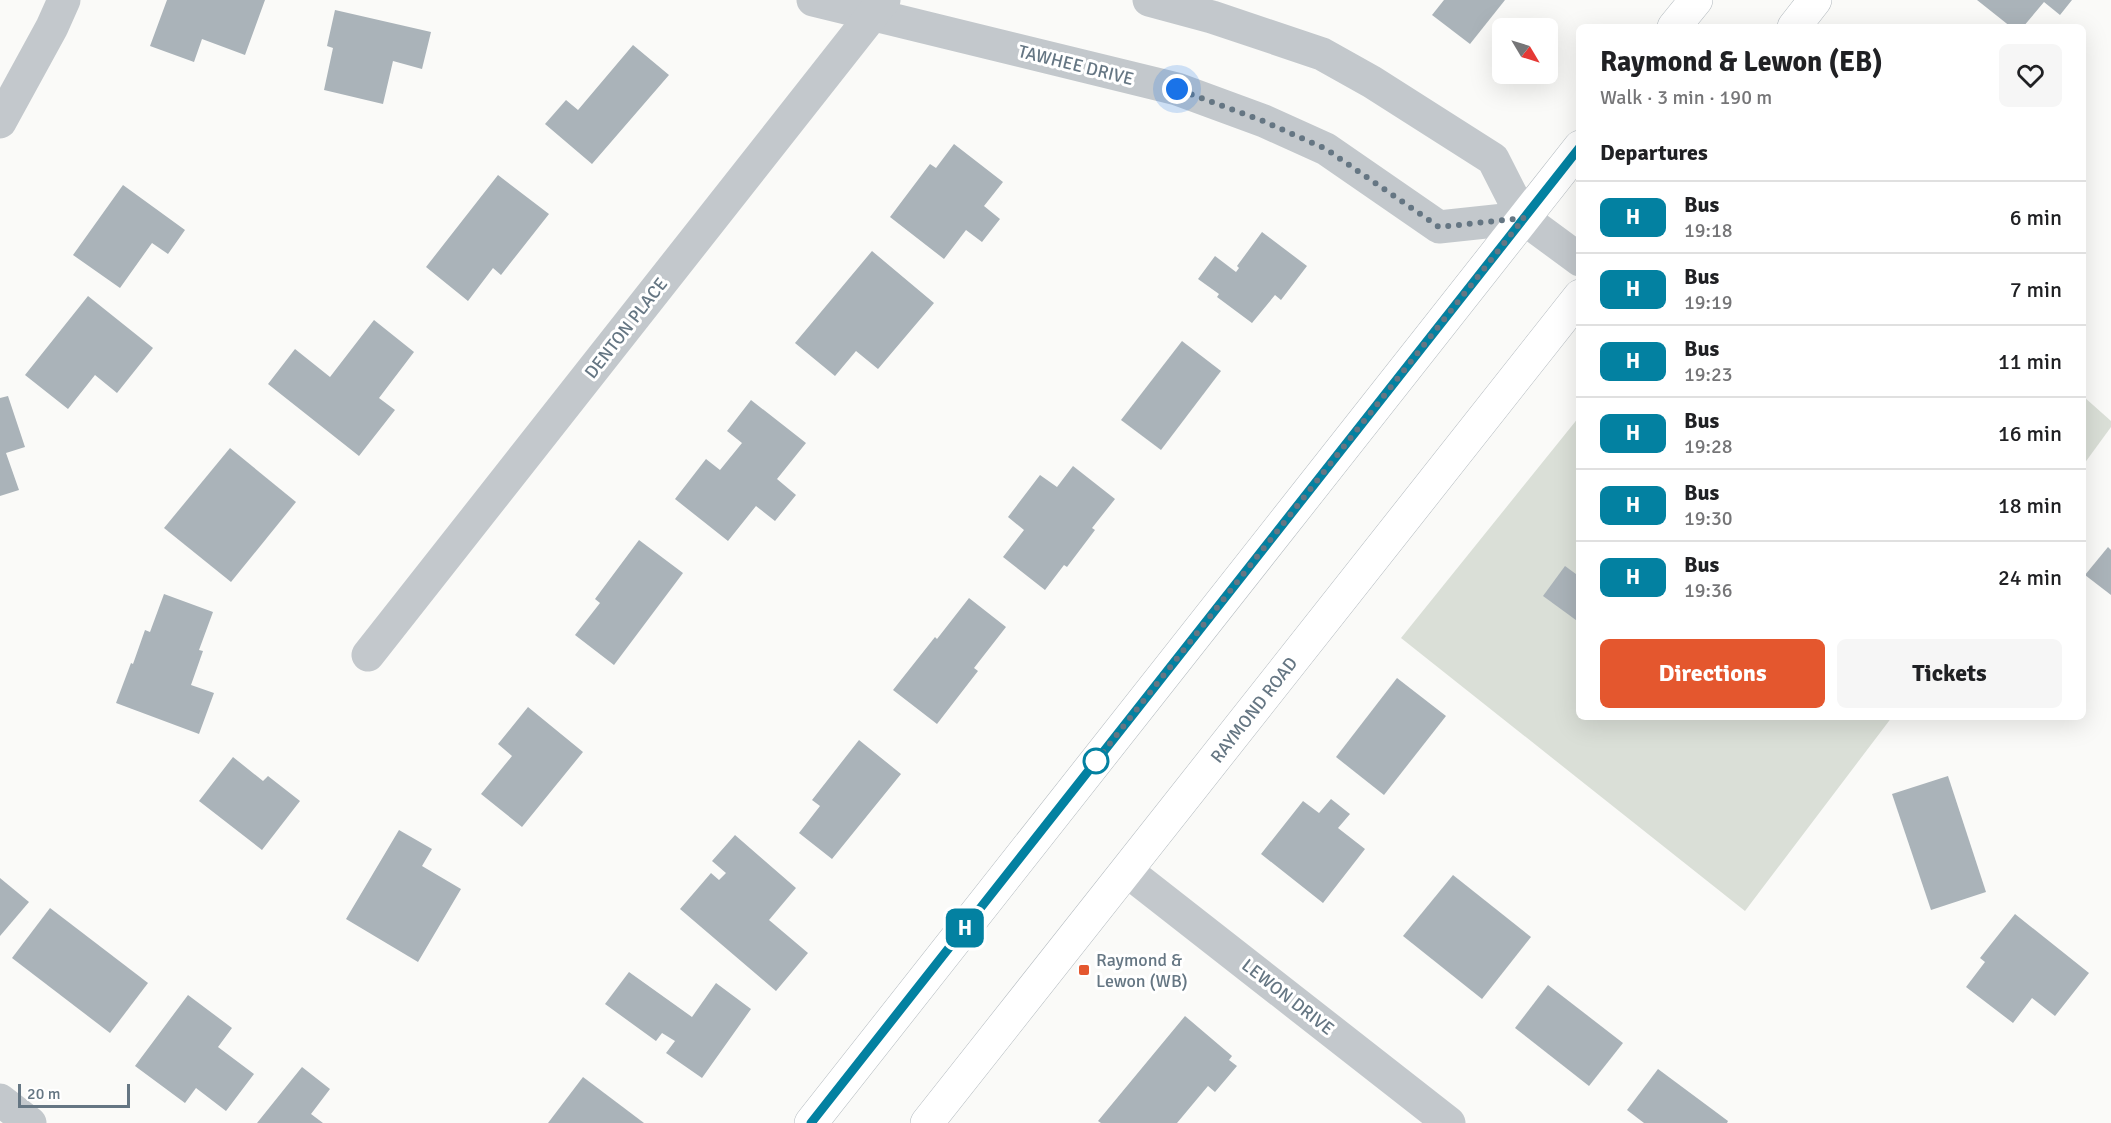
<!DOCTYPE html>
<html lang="en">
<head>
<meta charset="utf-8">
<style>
	body { margin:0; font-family:Signika,sans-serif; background:#f6f6f6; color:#202124; height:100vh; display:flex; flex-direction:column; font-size:22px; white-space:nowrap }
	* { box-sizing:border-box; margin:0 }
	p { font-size:20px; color:#757577 }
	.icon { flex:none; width:33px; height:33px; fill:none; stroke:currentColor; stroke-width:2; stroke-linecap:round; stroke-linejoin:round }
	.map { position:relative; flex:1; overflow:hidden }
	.side { position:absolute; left:1576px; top:24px; width:510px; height:696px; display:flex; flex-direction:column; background:#fff; border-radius:9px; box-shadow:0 6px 24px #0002 }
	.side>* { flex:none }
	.badge { padding:0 12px; border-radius:9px; font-size:21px; line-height:39px }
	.needle { width:39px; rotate:128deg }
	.controls { position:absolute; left:1492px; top:18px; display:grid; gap:12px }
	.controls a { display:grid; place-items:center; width:66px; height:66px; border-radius:9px; background:#fff; box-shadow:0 6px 24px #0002; font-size:30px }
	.scale { position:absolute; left:18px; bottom:15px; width:112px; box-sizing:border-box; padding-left:6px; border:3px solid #657683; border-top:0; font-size:16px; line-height:21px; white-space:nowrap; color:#657683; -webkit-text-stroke:4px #fff; paint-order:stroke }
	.you { position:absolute; width:30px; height:30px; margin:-15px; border:4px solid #fff; border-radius:50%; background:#1a73e8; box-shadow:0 0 0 9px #1a73e833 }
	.map>.badge { position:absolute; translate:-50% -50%; box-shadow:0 0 0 3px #fff }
	h2 { padding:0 24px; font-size:22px; line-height:54px }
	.round { display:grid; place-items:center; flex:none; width:63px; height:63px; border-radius:9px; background:#f6f6f6 }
	.head { display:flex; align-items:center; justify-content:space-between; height:102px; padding:0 24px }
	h1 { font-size:28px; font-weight:700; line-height:45px }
	.cta { display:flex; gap:12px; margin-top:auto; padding:12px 24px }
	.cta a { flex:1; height:69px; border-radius:9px; background:#e4572e; color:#fff; font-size:24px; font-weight:700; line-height:69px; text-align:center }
	.cta a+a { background:#f6f6f6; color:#202124 }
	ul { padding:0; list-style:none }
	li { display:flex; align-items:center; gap:18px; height:72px; padding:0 24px; border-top:2px solid #e0e0e0 }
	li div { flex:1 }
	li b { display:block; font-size:22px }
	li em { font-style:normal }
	li .badge { min-width:66px; font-weight:700; text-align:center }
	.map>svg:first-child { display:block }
	.green { fill:#dadfd7 }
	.building { fill:#aab3b9 }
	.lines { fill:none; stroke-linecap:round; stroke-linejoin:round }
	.secondary-casing { stroke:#b3babf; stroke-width:34 }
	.minor { stroke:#c3c8cc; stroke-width:33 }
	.secondary { stroke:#fff; stroke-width:33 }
	.line-casing { stroke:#fff; stroke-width:14 }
	.line { stroke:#0381a1; stroke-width:9 }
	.walk { stroke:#657683; stroke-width:6; stroke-dasharray:0 10.8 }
	.stop-dot { fill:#fff; stroke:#0381a1; stroke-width:3 }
	.poi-dot { fill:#e4572e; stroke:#fff; stroke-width:2 }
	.labels { text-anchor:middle; stroke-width:6; stroke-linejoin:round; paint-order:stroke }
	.street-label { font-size:18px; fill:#657683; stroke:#fff }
	.poi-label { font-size:18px; fill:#657683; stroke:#fff; text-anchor:start }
</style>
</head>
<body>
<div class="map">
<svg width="2111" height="1123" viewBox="0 0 2111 1123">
	<rect width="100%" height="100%" fill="#fafaf8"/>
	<g class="green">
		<polygon points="2084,397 2111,421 2111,427 2084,464"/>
		<polygon points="1579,417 1580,717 1892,717 1745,911 1401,638"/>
	</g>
	<g class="building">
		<polygon points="167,0 265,0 245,55 202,39 194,62 150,46"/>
		<polygon points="1444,0 1505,0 1470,44 1432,15"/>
		<polygon points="1977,0 2072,0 2060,15 2044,2 2023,27 2011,27"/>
		<polygon points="335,10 431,32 422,69 393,61 383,104 324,90 333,48 327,46"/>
		<polygon points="633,45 669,75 592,164 545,124 566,100 578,110"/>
		<polygon points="954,144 1003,182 984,206 1000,219 982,242 966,230 944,259 890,217 930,164 936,168"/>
		<polygon points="498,175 549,214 501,275 493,268 468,301 426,267"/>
		<polygon points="123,185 185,230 168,254 152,243 120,288 73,255"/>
		<polygon points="1262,232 1307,266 1281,300 1275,295 1252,323 1217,297 1219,294 1198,279 1215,256 1236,272 1239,268 1237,266"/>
		<polygon points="872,251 934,303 878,369 856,351 835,376 795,343"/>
		<polygon points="88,296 153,348 117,393 95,375 68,409 25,375"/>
		<polygon points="374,320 414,352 379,398 395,410 359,456 268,384 295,349 330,377"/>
		<polygon points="1182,341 1221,371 1161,450 1121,420"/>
		<polygon points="8,396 25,447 6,453 19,490 0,496 0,398"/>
		<polygon points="751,400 806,443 777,479 796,495 775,521 756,506 728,541 675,499 706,459 720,470 742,443 727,431"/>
		<polygon points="230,448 296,502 231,582 164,528"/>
		<polygon points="1073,466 1115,499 1092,528 1095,530 1067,567 1064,565 1045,590 1003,557 1024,530 1008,517 1040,475 1057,487"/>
		<polygon points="639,540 683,573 614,665 575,635 600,603 595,599"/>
		<polygon points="2108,547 2111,550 2111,595 2085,575"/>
		<polygon points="1565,566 1580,577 1580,623 1543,596"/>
		<polygon points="164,594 213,612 199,650 203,651 191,685 214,693 199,734 116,703 131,663 133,664 145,630 150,632"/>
		<polygon points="969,598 1006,627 974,668 978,671 937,724 893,690 935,637 937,639"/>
		<polygon points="1397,678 1446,716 1384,795 1336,757"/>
		<polygon points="528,707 583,752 522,827 481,794 512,756 498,744"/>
		<polygon points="859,740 901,774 832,859 799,833 820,806 812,800"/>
		<polygon points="233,757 263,781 268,776 300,801 262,850 199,801"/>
		<polygon points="1948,776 1986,892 1931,910 1892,794"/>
		<polygon points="1331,799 1350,814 1338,828 1365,849 1323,903 1261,854 1303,801 1319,813"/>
		<polygon points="399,830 432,849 422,866 461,889 418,962 346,919"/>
		<polygon points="735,835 796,888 769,920 808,953 776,991 680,909 711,873 719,880 726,873 712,861"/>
		<polygon points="1453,875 1531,937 1482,999 1403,936"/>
		<polygon points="0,878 29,902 0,936"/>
		<polygon points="50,908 148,983 110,1033 12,958"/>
		<polygon points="2015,914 2089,973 2055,1016 2032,998 2013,1023 1966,987 1985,962 1980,958"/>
		<polygon points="629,972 692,1017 716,983 751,1009 702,1078 666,1053 675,1041 662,1033 656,1041 605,1004"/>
		<polygon points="1548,985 1623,1043 1589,1086 1515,1028"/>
		<polygon points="188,995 232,1028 218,1047 254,1074 226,1111 196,1088 185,1103 135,1066"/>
		<polygon points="1185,1016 1232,1056 1229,1060 1237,1066 1215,1092 1208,1086 1177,1123 1101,1123 1098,1121"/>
		<polygon points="302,1067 330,1089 311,1114 323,1123 257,1123"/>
		<polygon points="1658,1069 1728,1121 1727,1123 1644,1123 1627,1110"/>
		<polygon points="583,1077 644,1123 548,1123"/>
	</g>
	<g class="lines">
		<g class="secondary-casing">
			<g id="secondary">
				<polyline points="1674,27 1696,0"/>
				<polyline points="1794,27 1815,0"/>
				<polyline points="811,1123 1580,147"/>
				<polyline points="927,1123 1580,296"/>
			</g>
		</g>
		<g class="minor">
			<polyline points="813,0 1177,89 1264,121 1326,149 1439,227 1523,218"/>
			<polyline points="1149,0 1212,17 1322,54 1372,82 1493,159 1523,218 1580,260"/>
			<polyline points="0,122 52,27 64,0"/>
			<polyline points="368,655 884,0"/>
			<polyline points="1127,871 1449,1123"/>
			<polyline points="0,1100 30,1123"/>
		</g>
		<use href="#secondary" class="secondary"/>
	</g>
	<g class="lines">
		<g class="line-casing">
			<polyline id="line" points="811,1123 1580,147"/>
		</g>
		<use href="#line" class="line"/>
		<polyline class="walk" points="1096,761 1093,765 1524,218 1439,227 1326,149 1263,121 1177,89"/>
	</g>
	<circle class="stop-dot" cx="1096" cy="761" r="12"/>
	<rect class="poi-dot" x="1078" y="964" width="12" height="12" rx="3"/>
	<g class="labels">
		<g class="street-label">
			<text transform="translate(1076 65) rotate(14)" y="6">TAWHEE DRIVE</text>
			<text transform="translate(626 328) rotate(-52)" y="6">DENTON PLACE</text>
			<text transform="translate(1254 710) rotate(-52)" y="6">RAYMOND ROAD</text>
			<text transform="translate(1288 997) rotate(38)" y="6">LEWON DRIVE</text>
		</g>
		<g class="poi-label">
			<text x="1096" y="966">Raymond &amp;<tspan x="1096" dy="21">Lewon (WB)</tspan></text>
		</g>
	</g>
</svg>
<div class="controls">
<a><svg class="needle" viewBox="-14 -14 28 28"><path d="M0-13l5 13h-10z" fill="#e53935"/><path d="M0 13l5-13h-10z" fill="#757577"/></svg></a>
</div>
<div class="scale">20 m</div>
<div class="you" style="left:1177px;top:89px"></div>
<b class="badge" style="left:965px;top:928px;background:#0381a1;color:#fff">H</b>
<section class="side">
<div class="head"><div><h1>Raymond &amp; Lewon (EB)</h1><p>Walk · 3 min · 190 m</p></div><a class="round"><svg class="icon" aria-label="heart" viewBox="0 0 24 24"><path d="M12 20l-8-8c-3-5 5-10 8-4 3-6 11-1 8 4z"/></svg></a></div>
<h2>Departures</h2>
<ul>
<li><span class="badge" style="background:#0381a1;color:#fff">H</span><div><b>Bus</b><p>19:18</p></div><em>6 min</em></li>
<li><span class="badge" style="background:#0381a1;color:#fff">H</span><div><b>Bus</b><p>19:19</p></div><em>7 min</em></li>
<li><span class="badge" style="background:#0381a1;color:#fff">H</span><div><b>Bus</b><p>19:23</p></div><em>11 min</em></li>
<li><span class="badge" style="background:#0381a1;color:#fff">H</span><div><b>Bus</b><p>19:28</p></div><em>16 min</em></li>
<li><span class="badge" style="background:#0381a1;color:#fff">H</span><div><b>Bus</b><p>19:30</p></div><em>18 min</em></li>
<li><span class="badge" style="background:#0381a1;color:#fff">H</span><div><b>Bus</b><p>19:36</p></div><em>24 min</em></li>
</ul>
<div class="cta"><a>Directions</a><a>Tickets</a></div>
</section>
</div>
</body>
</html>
